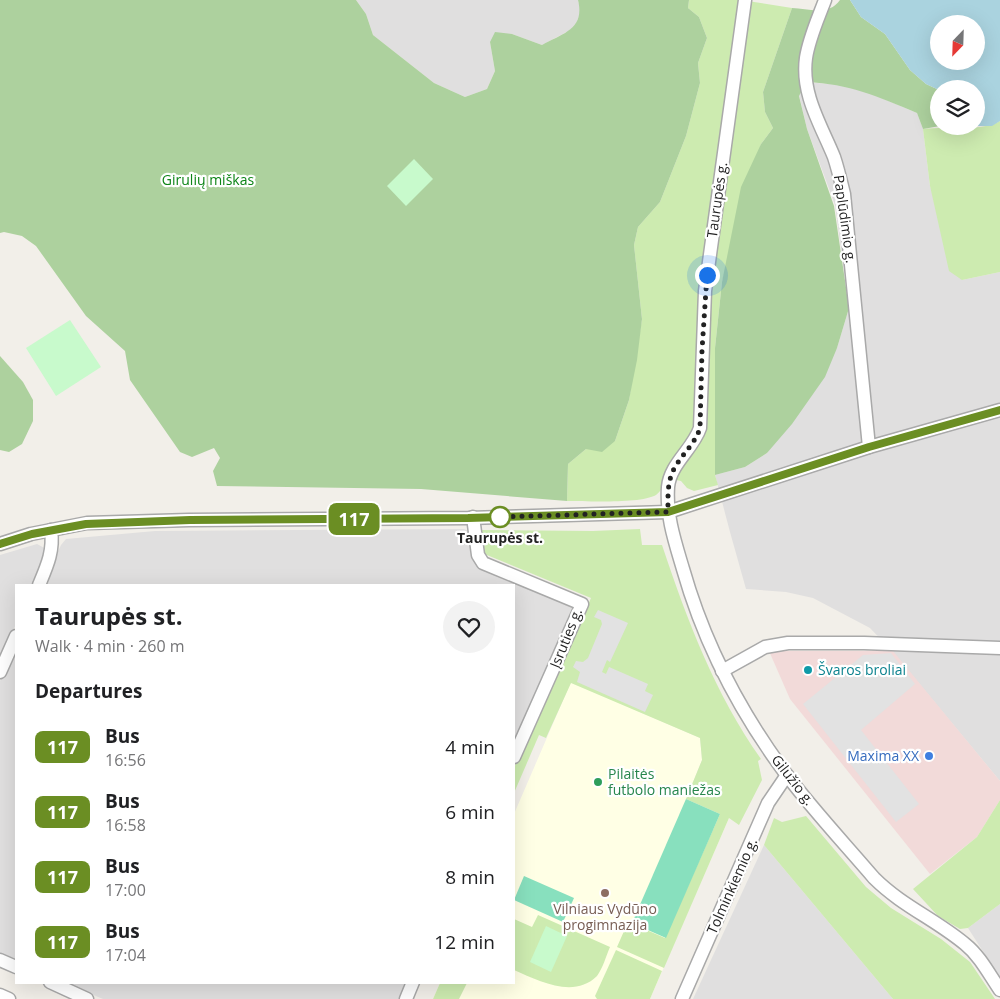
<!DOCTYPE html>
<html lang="en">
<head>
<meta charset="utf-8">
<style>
	body { margin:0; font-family:"Open Sans",sans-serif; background:#f2f2f2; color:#202124; height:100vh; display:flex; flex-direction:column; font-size:19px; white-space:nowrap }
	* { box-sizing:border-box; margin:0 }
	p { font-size:16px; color:#757577 }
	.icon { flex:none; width:28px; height:28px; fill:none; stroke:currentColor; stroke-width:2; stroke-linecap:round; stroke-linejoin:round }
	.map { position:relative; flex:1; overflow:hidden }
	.side { position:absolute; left:15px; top:584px; width:500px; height:400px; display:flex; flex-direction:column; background:#fff; border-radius:0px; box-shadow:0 5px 20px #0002 }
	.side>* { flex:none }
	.badge { padding:0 10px; border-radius:8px; font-size:18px; line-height:32px }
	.needle { width:32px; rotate:203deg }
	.buttons { position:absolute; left:930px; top:15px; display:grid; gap:10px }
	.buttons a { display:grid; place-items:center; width:55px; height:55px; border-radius:50%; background:#fff; box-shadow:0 5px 20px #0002; font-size:25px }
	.you { position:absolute; width:25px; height:25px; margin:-12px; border:4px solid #fff; border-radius:50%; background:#1a73e8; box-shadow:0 0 0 8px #1a73e833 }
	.map>.badge { position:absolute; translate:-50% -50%; box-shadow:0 0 0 2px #fff }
	h2 { padding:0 20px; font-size:19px; line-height:45px }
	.round { display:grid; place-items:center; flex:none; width:52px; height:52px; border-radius:26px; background:#f2f2f2 }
	.head { display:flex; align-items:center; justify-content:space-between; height:85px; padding:0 20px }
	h1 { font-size:24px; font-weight:700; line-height:38px }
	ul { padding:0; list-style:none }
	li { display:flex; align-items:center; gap:15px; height:65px; padding:0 20px }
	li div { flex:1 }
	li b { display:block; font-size:19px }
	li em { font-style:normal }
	li .badge { min-width:55px; font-weight:700; text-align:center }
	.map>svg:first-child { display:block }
	.residential { fill:#e0dfdf }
	.commercial { fill:#f2dad9 }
	.education { fill:#ffffe5 }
	.grass { fill:#cdebb0 }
	.forest { fill:#add19e }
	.park { fill:#c8facc }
	.pitch { fill:#88e0be }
	.parking { fill:#e2e2e2 }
	.water { fill:#aad3df; fill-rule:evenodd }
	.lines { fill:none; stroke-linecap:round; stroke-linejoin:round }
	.minor-casing { stroke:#a9a9a9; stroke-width:15 }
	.minor { stroke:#fff; stroke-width:12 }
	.line-casing { stroke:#fff; stroke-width:11 }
	.line { stroke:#6b8e23; stroke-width:8 }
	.walk { stroke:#222; stroke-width:5; stroke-dasharray:0 9 }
	.stop-dot { fill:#fff; stroke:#6b8e23; stroke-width:2.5 }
	.culture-dot { fill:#0f9aa8; stroke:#fff; stroke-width:2 }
	.shop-dot { fill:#3f7fe0; stroke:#fff; stroke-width:2 }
	.leisure-dot { fill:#2e9e5b; stroke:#fff; stroke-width:2 }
	.education-dot { fill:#8d6e63; stroke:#fff; stroke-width:2 }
	.labels { text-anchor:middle; stroke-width:4.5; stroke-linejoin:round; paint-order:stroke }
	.park-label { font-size:14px; fill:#0c8416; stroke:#fff }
	.street-label { font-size:14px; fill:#222; stroke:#fff }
	.stop-label { font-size:14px; font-weight:bold; fill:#222; stroke:#fff }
	.culture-label { font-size:14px; fill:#0d838f; stroke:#fff; text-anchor:start }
	.shop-label { font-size:14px; fill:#366cbe; stroke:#fff; text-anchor:end }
	.leisure-label { font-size:14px; fill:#27864d; stroke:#fff; text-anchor:start }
	.education-label { font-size:14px; fill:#785e54; stroke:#fff }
</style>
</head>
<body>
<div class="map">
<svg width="1000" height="999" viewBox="0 0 1000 999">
	<rect width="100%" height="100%" fill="#f2efe9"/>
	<g class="residential">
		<polygon points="356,0 578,0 581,12 574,28 542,45 512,34 490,42 495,71 487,89 465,97 434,83 373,35 366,14"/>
		<polygon points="806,82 841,85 863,90 917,113 923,129 930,186 962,280 1000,272 1000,781 893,652 870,628 813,598 786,592 746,589 730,532 715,475 745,467 767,453 837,348 849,308 835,205 807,129 799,95"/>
		<polygon points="464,529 469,531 477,558 572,608 514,744 514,585 43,585 61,545 66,539 155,531"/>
		<polygon points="37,544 48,550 34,585 16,585 16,624 0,660 0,555"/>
		<polygon points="16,645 16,961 0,954 0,681"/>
		<polygon points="764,845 893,999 693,999"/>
		<polygon points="1000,904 1000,978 968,928"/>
		<polygon points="65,983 408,983 400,999 103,999"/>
	</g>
	<polygon class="commercial" points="769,651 893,651 1000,781 1000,800 977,837 930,874 790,699"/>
	<polygon class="education" points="571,682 700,738 702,760 686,799 729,818 650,999 433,999 440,983 514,982 514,814"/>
	<g class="grass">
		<path d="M689,0H741L792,8L763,92L765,112L773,128L761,144L722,282L715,348V475L718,485L694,491L687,488L681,481L665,478C663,484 662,491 656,495C640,504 586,501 567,501L568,464L586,449L615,441L629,400L642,319L634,245L638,227L660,202L686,136L700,83L698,63L707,38L699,17L688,8Z"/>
		<path d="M1000,121V272L962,280L949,271L930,186L923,129C946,126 982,132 1000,121Z"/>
		<path d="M640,529L642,545H662C687,620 715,694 761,759L758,761L762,780L739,825L729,818L664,968L617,947L628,922L665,938L720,814L686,799L702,760L700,738L571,683L546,738L539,735L514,793V768L591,598L482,553L480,530L593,531Z"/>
		<polygon points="1000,800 1000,904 968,928 960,929 938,916 913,889 977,837"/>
		<polygon points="806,816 866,887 891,908 941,939 970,962 995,999 893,999 764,845 774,818 782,822"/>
		<path d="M538,915L610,947C606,956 603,968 597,976C574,999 539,981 514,970V919L532,927Z"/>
		<polygon points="616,950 662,971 650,999 597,999 595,996"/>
		<polygon points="440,983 440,982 467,983 459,999 433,999"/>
	</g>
	<g class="forest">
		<path d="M0,0H356L366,14L373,35L434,83L465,97L487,89L495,71L490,42L495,32L512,34L542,45C564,33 585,29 578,0H689L688,8L699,17L707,38L698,63L700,83L686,136L660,202L638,227L634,245L642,319L637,360L629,400L615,441L602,452L586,449L568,464L567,501L421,489L217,486L213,471L220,458L214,448L192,457L180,452L130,380L125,351L86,316L36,246L22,236L4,232L0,233Z"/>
		<path d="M840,0H850L861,17L885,34L910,70L926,84L939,90L940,126L923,129L917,113C876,96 851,84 806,82L799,96L807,129L834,206L849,308L837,348L825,377L792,424L767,453L745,467L715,475V348L722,282L741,187L761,144L773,128L765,112L763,92L792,8C809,9 829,16 840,0Z"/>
		<polygon points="0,356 23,382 33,400 33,421 22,444 9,452 0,450"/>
	</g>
	<g class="park">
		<polygon points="414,159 433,179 406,206 387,186"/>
		<polygon points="70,320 101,367 56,396 26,348"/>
		<polygon points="546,926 567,936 551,972 530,962"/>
	</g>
	<g class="pitch">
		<polygon points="686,799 720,814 666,938 632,923"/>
		<polygon points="524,876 574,898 563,922 514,900"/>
	</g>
	<g class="parking">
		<polygon points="598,610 628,623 610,662 607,660 602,672 606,674 609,667 648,684 645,691 653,695 645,712 577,682 580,672 573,667 576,661 583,662 588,658 602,624 601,620 594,617"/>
		<polygon points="891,653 915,684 861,730 919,804 896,822 803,704 863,655"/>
	</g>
	<path class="water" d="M850,0H1000V121L992,126H976V89L939,90L926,84L910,70L885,34L861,17ZM939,24H976V61H939Z"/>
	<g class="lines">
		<g class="minor-casing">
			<g id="minor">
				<path d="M745,0L705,291L700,428C693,449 670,464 668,487C666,516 675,542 683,569C704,643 740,712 786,774C813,810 845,844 874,878C902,906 935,919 965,944C980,956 989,974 1000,990"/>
				<path d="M825,0C818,19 809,38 806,58C801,94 821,125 834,157C838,169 841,182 844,194L869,447"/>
				<polyline points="473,517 478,555 483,563 582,604 514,757"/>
				<polyline points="0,544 31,534 87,523 189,520 468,518 668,512 869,447 1000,410"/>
				<path d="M39,585C47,566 54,551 51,530"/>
				<polyline points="722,671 765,647 788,643 864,643 1000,648"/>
				<polyline points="0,672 16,636"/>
				<polyline points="0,960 16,967"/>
				<polyline points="50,982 87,999"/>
				<polyline points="0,995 9,999"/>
				<polyline points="406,999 413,982"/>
				<polyline points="682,999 768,803 787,775"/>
			</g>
		</g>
		<use href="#minor" class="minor"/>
	</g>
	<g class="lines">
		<g class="line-casing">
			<polyline id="line" points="0,544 32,534 86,524 190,520 468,518 668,512 869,447 1000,410"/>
		</g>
		<use href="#line" class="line"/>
		<path class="walk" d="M500,517H493L668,512C668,497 667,482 674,469C682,454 695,444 700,428L702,350L707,275"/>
	</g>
	<circle class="stop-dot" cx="500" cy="517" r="10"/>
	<circle class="culture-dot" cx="808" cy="670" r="5"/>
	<circle class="shop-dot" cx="929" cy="756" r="5"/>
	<circle class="leisure-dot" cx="598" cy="782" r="5"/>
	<circle class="education-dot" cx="605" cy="893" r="5"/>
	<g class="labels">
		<g class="park-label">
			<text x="208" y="185">Girulių miškas</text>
		</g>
		<g class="street-label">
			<text transform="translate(717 200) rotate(-82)" y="5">Taurupės g.</text>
			<text transform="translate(845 219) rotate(82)" y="5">Paplūdimio g.</text>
			<text transform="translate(566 638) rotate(-68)" y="5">Įsruties g.</text>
			<text transform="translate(793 780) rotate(52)" y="5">Gilužio g.</text>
			<text transform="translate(732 886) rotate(-66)" y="5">Tolminkiemio g.</text>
		</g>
		<g class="stop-label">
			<text x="500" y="543">Taurupės st.</text>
		</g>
		<g class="culture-label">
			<text x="818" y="675">Švaros broliai</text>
		</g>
		<g class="shop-label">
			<text x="919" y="761">Maxima XX</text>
		</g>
		<g class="leisure-label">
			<text x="608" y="779">Pilaitės<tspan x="608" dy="16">futbolo maniežas</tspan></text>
		</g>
		<g class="education-label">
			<text x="605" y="914">Vilniaus Vydūno<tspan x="605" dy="16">progimnazija</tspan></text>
		</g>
	</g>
</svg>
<div class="buttons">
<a><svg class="needle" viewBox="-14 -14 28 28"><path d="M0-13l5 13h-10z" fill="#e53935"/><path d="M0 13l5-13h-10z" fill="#757577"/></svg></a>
<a><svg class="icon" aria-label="layers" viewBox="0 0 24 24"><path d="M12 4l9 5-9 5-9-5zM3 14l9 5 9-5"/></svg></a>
</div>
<div class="you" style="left:707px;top:275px"></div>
<b class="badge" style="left:354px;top:519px;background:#6b8e23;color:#fff">117</b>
<section class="side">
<div class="head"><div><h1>Taurupės st.</h1><p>Walk · 4 min · 260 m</p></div><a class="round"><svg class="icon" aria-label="heart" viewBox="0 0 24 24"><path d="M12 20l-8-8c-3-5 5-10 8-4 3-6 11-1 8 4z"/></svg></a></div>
<h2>Departures</h2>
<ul>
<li><span class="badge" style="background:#6b8e23;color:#fff">117</span><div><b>Bus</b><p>16:56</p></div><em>4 min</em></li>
<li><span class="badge" style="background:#6b8e23;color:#fff">117</span><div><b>Bus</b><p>16:58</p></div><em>6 min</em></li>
<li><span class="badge" style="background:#6b8e23;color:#fff">117</span><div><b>Bus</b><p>17:00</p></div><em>8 min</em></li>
<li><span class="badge" style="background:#6b8e23;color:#fff">117</span><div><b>Bus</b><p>17:04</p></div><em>12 min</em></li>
</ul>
</section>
</div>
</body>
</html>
